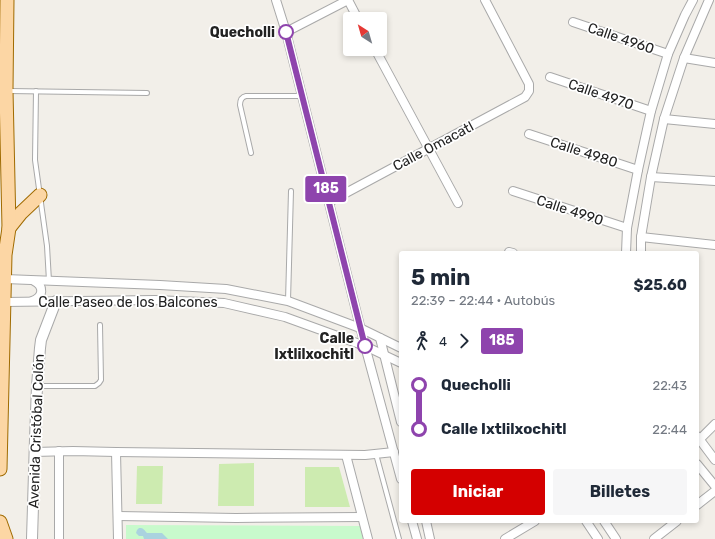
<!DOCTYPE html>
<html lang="es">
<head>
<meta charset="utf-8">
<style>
	body { margin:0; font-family:Rubik,sans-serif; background:#f6f6f7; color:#1f2937; height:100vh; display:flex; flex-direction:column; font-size:15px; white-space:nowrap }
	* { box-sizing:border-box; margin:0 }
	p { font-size:13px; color:#747a83 }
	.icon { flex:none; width:22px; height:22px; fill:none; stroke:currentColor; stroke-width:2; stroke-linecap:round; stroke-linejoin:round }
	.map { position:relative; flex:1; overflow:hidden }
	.sheet { position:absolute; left:399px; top:251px; width:300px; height:272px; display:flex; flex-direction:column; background:#fff; border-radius:4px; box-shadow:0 2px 6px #0003 }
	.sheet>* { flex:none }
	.badge { padding:0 8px; border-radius:3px; font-size:14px; line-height:26px }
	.needle { width:26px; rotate:323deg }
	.fabs { position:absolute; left:343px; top:12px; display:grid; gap:8px }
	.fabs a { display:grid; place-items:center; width:44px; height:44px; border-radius:4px; background:#fff; box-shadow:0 2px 6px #0003; font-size:20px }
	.map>.badge { position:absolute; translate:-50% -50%; box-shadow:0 0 0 2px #fff }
	.legs { display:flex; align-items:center; gap:6px; height:44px; padding:0 12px; font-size:13px }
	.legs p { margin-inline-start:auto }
	.head { display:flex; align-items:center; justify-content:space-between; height:68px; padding:0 12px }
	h1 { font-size:22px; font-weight:700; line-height:30px }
	.button { display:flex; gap:8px; margin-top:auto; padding:8px 12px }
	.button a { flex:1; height:46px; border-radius:4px; background:#d40000; color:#fff; font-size:16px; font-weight:700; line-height:46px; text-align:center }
	.button a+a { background:#f6f6f7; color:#1f2937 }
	ul { padding:0 12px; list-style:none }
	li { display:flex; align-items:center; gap:14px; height:44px; font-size:15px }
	li i { display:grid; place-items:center; width:6px; height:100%; margin:0 5px; background:currentColor }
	li i::after { content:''; width:10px; height:10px; margin:-5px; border:3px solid; border-radius:50%; background:#fff }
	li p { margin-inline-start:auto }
	li:first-child i { background:linear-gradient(#0000 50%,currentColor 0) }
	li:last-child i { background:linear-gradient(currentColor 50%,#0000 0) }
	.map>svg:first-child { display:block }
	.grass { fill:#cdebb0 }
	.park { fill:#c8facc }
	.water { fill:#aad3df }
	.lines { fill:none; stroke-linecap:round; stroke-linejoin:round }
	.service-casing { stroke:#a9a9a9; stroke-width:6 }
	.minor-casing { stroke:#a9a9a9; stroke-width:10 }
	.tertiary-casing { stroke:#a9a9a9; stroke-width:12 }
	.primary-casing { stroke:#a06b00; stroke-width:15 }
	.service { stroke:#fff; stroke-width:4 }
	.minor { stroke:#fff; stroke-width:8 }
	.tertiary { stroke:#fff; stroke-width:10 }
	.primary { stroke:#fcd6a4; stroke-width:13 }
	.line-1-casing { stroke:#fff; stroke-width:9 }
	.line-1 { stroke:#8e44ad; stroke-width:6 }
	.stop-1-dot { fill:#fff; stroke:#8e44ad; stroke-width:2 }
	.labels { text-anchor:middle; stroke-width:3.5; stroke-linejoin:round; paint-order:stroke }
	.stop-label { font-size:14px; font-weight:bold; fill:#222; stroke:#fff; text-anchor:end }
	.street-label { font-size:14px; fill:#222; stroke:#fff }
</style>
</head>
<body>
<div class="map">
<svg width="715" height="539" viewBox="0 0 715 539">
	<rect width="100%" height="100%" fill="#f2efe9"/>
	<g class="grass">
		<polygon points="254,463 254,506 218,506 219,464"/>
		<polygon points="137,466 163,466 162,504 136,504"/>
		<polygon points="305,467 339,467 350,507 305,507"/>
	</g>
	<polygon class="park" points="126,525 360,526 363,539 126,539"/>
	<path class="water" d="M139,528C144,528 144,530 147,533H162L168,539H144L143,536H139L136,533L137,530Z"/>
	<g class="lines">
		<g class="service-casing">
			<g id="service">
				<polyline points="9,91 147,93"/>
				<polyline points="36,91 35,160 47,246 49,281"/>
				<path d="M251,153L240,105C240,101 241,97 246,96H302"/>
				<polyline points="288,301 291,191"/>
				<polyline points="37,386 95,386 99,383 101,380 100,325"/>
				<polyline points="376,454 399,539"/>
			</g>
		</g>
		<g class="minor-casing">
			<g id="minor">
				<polyline points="276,0 286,32 365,346 401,479"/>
				<polyline points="348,0 358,19"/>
				<polyline points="573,22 668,54"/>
				<polyline points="286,32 348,0"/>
				<polyline points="375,49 458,203"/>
				<polyline points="684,58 715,63"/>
				<polyline points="550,77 651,111"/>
				<polyline points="664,119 715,124"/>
				<polyline points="529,134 638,170"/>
				<polyline points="651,177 715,181"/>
				<polyline points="513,191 627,228"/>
				<polyline points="329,202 525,97 529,91 529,84 485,0"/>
				<polyline points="641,237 715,245"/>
				<polyline points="509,252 513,253"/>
				<polyline points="626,253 627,228 638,170 651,111 668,54 685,15 693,0"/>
				<polyline points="641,253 641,237 651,177 664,119 684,58 709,0"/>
				<polyline points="5,279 160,285 226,289 288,301 360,328 401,348"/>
				<path d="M32,301C44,297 44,286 34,281"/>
				<polyline points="5,302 155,300 224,303 285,317 365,346 401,363"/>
				<polyline points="380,338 401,422"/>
				<polyline points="697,436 715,460"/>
				<polyline points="699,440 715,424"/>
				<polyline points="34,452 73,451 116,452 365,455 394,452"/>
				<polyline points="116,452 118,539"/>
				<polyline points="346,455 368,539"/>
				<polyline points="697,464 715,486"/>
				<polyline points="697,505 715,491"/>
				<polyline points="118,516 236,518 362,517"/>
				<polyline points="412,521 417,539"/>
				<polyline points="426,521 430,539"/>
				<polyline points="586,521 598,539"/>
				<polyline points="604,521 616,539"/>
				<polyline points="59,539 59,451"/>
				<polyline points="505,539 535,521"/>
				<polyline points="654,539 677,521"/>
			</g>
		</g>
		<g class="tertiary-casing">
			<polyline id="tertiary" points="32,539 35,439 37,386 40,348 41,340 56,301"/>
		</g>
		<g class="primary-casing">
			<g id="primary">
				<polyline points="9,228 21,213 40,195"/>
				<polyline points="0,469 5,255 9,228 6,90 7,0"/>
				<polyline points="0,522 6,539"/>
			</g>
		</g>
		<use href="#service" class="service"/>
		<use href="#minor" class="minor"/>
		<use href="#tertiary" class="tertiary"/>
		<use href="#primary" class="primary"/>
	</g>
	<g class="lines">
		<g class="line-1-casing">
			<polyline id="line-1" points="286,32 365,346"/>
		</g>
		<use href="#line-1" class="line-1"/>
	</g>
	<g class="stop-1-dot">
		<circle cx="286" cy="32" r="7"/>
		<circle cx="365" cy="346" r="7"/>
	</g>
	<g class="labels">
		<g class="stop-label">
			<text x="275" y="37">Quecholli</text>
			<text x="354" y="343">Calle<tspan x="354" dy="16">Ixtlilxochitl</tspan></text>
		</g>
		<g class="street-label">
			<text transform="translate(621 38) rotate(19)" y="5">Calle 4960</text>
			<text transform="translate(601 94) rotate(19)" y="5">Calle 4970</text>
			<text transform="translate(433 146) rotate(-28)" y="5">Calle Omacatl</text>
			<text transform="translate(584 152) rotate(18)" y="5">Calle 4980</text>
			<text transform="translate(570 210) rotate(18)" y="5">Calle 4990</text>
			<text x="128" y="307">Calle Paseo de los Balcones</text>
			<text transform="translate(36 431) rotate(-88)" y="5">Avenida Cristóbal Colón</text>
		</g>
	</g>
</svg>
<div class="fabs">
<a><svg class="needle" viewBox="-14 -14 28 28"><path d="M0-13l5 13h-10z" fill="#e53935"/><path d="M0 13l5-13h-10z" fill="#747a83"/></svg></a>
</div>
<b class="badge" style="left:326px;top:189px;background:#8e44ad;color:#fff">185</b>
<section class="sheet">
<div class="head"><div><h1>5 min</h1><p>22:39 – 22:44 · Autobús</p></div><b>$25.60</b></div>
<div class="legs"><svg class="icon" aria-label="walk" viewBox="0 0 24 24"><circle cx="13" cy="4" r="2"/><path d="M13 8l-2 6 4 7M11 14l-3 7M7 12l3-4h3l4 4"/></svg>4<svg class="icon" aria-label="forward" viewBox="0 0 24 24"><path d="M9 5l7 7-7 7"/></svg><b class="badge" style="background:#8e44ad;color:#fff">185</b></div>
<ul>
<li><i style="color:#8e44ad"></i><b>Quecholli</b><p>22:43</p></li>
<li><i style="color:#8e44ad"></i><b>Calle Ixtlilxochitl</b><p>22:44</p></li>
</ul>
<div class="button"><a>Iniciar</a><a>Billetes</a></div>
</section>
</div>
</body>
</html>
